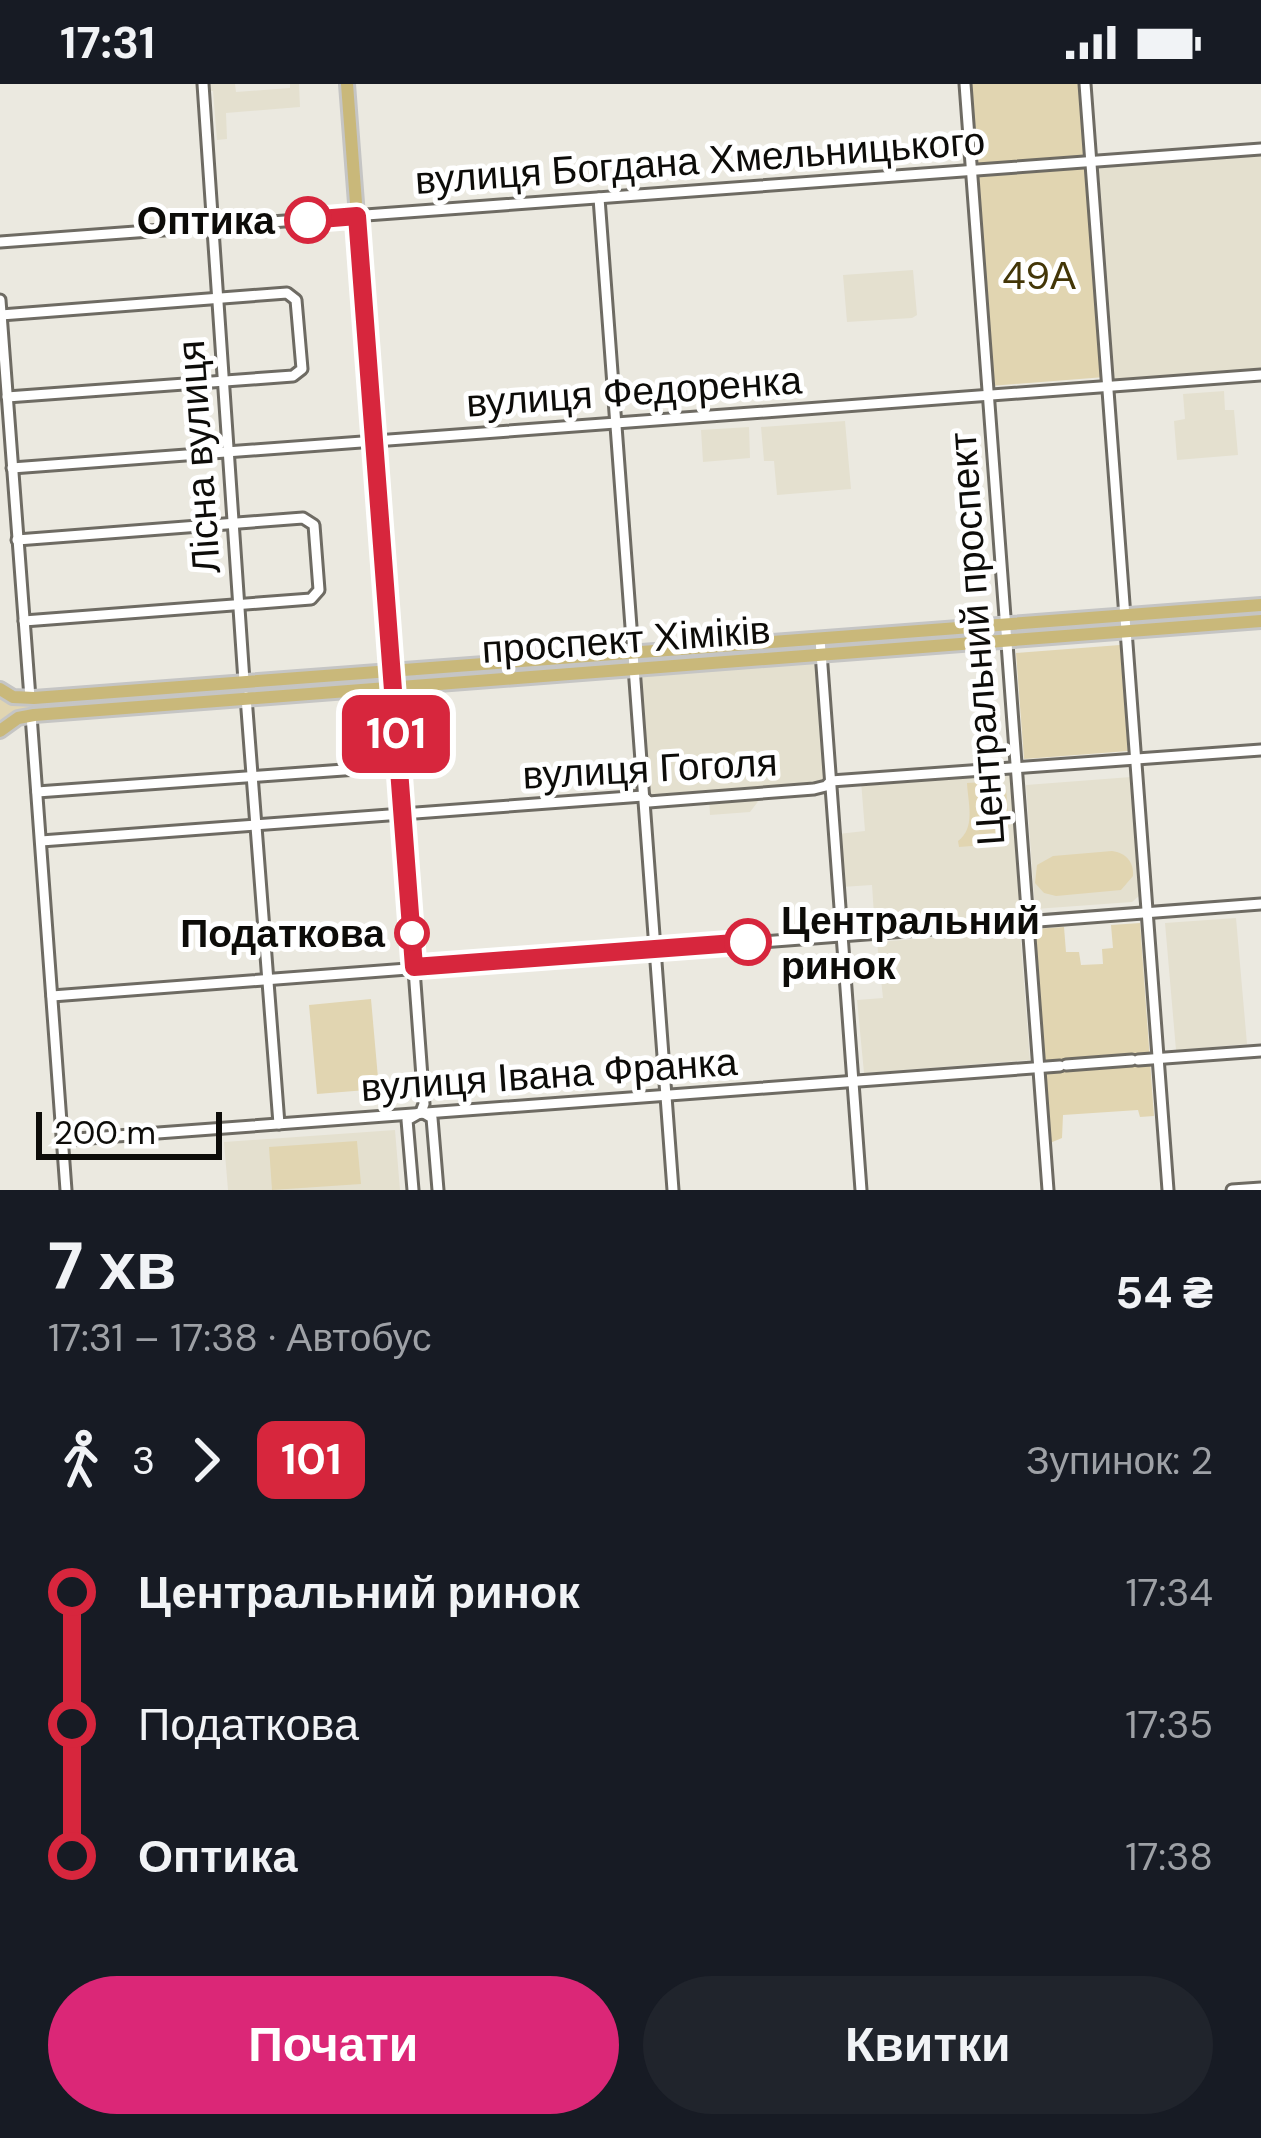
<!DOCTYPE html>
<html lang="uk">
<head>
<meta charset="utf-8">
<style>
	body { margin:0; font-family:"DM Sans",sans-serif; background:#20242c; color:#f1f3f6; height:100vh; display:flex; flex-direction:column; font-size:45px; white-space:nowrap }
	* { box-sizing:border-box; margin:0 }
	p { font-size:39px; color:#9ea1a6 }
	.icon { flex:none; width:66px; height:66px; fill:none; stroke:currentColor; stroke-width:2; stroke-linecap:round; stroke-linejoin:round }
	.map { position:relative; height:1106px; overflow:hidden }
	.sheet { display:flex; flex-direction:column; background:#171b24; flex:1 }
	.sheet>* { flex:none }
	.badge { padding:0 24px; border-radius:18px; font-size:42px; line-height:78px }
	.scale { position:absolute; left:36px; bottom:30px; width:186px; box-sizing:border-box; padding-left:12px; border:6px solid #0d0c09; border-top:0; font-size:33px; line-height:42px; white-space:nowrap; color:#0d0c09; -webkit-text-stroke:9px #fff; paint-order:stroke }
	.map>.badge { position:absolute; translate:-50% -50%; box-shadow:0 0 0 6px #fff }
	.legs { display:flex; align-items:center; gap:18px; height:132px; padding:0 48px; font-size:39px }
	.legs p { margin-inline-start:auto }
	.summary { display:flex; align-items:center; justify-content:space-between; height:204px; padding:0 48px }
	h1 { font-size:66px; font-weight:700; line-height:90px }
	.button { display:flex; gap:24px; margin-top:auto; padding:24px 48px }
	.button a { flex:1; height:138px; border-radius:72px; background:#db2777; color:#fff; font-size:48px; font-weight:700; line-height:138px; text-align:center }
	.button a+a { background:#20242c; color:#f1f3f6 }
	ul { padding:0 48px; list-style:none }
	li { display:flex; align-items:center; gap:42px; height:132px; font-size:45px }
	li i { display:grid; place-items:center; width:18px; height:100%; margin:0 15px; background:currentColor }
	li i::after { content:''; width:30px; height:30px; margin:-15px; border:9px solid; border-radius:50%; background:#171b24 }
	li p { margin-inline-start:auto }
	li:first-child i { background:linear-gradient(#0000 50%,currentColor 0) }
	li:last-child i { background:linear-gradient(currentColor 50%,#0000 0) }
	.status { display:flex; justify-content:space-between; align-items:center; height:84px; padding:0 60px; background:#171b24; direction:ltr }
	.status svg { height:33px; fill:currentColor }
	.map>svg:first-child { display:block }
	.built { fill:#e4e0cf }
	.green { fill:#e1d5b1 }
	.lines { fill:none; stroke-linecap:round; stroke-linejoin:round }
	.minor-casing { stroke:#6e6b63; stroke-width:15 }
	.major-casing { stroke:#c5c5c4; stroke-width:18 }
	.minor { stroke:#fff; stroke-width:9 }
	.major { stroke:#c9b87a; stroke-width:12 }
	.line-1-casing { stroke:#fff; stroke-width:27 }
	.line-1 { stroke:#d7263d; stroke-width:18 }
	.stop-1-dot { fill:#fff; stroke:#d7263d; stroke-width:6 }
	.labels { text-anchor:middle; stroke-width:10; stroke-linejoin:round; paint-order:stroke }
	.street-label { font-size:39px; fill:#0d0c09; stroke:#fff }
	.stop-label { font-size:39px; font-weight:bold; fill:#0d0c09; stroke:#fff; text-anchor:end }
	.park-label { font-size:39px; fill:#433607; stroke:#fff }
</style>
</head>
<body>
<div class="status"><b>17:31</b><svg viewBox="0 0 49 12"><path d="M0 12V9h3v3zM5 12V6h3v6zM10 12V3h3v9zM15 12V0h3v12zM26 1h20v11H26zM47 4h2v5h-2z"/></svg></div>
<div class="map">
<svg width="1261" height="1106" viewBox="0 0 1261 1106">
	<rect width="100%" height="100%" fill="#ebe9e0"/>
	<g class="built">
		<polygon points="204,0 235,0 236,8 290,4 290,0 299,0 300,23 226,29 227,55 217,56 213,7 204,7"/>
		<polygon points="1261,68 1261,288 1111,299 1095,81"/>
		<polygon points="913,186 917,231 912,234 847,238 843,191"/>
		<polygon points="1224,307 1225,326 1234,326 1238,371 1177,376 1174,337 1185,335 1183,310"/>
		<polygon points="845,337 851,405 777,411 774,377 764,377 761,343"/>
		<polygon points="749,343 750,374 703,378 701,346"/>
		<polygon points="818,575 826,710 760,715 750,728 710,731 709,713 647,716 638,588"/>
		<polygon points="1013,686 1025,834 875,846 872,801 842,803 838,750 865,747 861,697"/>
		<polygon points="1131,693 1140,811 1132,818 1035,825 1026,701"/>
		<polygon points="1236,834 1247,960 1176,966 1165,839"/>
		<polygon points="1020,847 1030,976 864,989 857,916 883,914 877,858"/>
		<polygon points="395,1046 400,1106 228,1106 224,1058"/>
	</g>
	<g class="green">
		<polygon points="969,0 1081,0 1087,73 975,82"/>
		<polygon points="1088,81 1105,293 991,302 975,90"/>
		<polygon points="1120,561 1128,667 1024,675 1016,569"/>
		<polygon points="382,591 386,595 382,598 21,627 0,637 0,613 20,620"/>
		<path d="M1000,697L1006,704L1009,744L997,746V760L959,763L958,757C976,744 968,719 967,699Z"/>
		<path d="M1112,767C1126,769 1134,778 1133,792L1121,806L1056,812L1044,809L1035,799L1037,781L1053,772Z"/>
		<polygon points="1140,839 1154,1032 1140,1033 1138,1026 1063,1031 1062,1054 1050,1059 1034,845 1064,843 1066,868 1079,868 1081,881 1103,880 1102,865 1113,864 1111,841"/>
		<polygon points="371,915 379,1005 317,1010 309,921"/>
		<polygon points="357,1057 361,1100 272,1106 269,1063"/>
	</g>
	<g class="lines">
		<g class="minor-casing">
			<g id="minor">
				<polyline points="203,0 244,597"/>
				<polyline points="965,0 1048,1106"/>
				<polyline points="1085,0 1168,1106"/>
				<polyline points="599,114 673,1106"/>
				<polyline points="0,158 1261,65"/>
				<polyline points="0,216 30,614"/>
				<polyline points="1,231 287,209 296,216 302,285 293,292 7,313"/>
				<polyline points="12,384 1261,291"/>
				<polyline points="17,456 303,434 314,441 319,506 311,515 24,537"/>
				<polyline points="820,555 861,1106"/>
				<polyline points="393,603 424,1020 421,1028 407,1036 413,1106"/>
				<polyline points="246,613 279,1040"/>
				<polyline points="31,631 66,1106"/>
				<polyline points="37,708 399,682"/>
				<polyline points="41,757 643,712 649,718 661,717 814,705 826,702 831,697 1261,666"/>
				<polyline points="52,912 1261,820"/>
				<polyline points="1138,976 1261,967"/>
				<polyline points="1066,981 1132,976"/>
				<polyline points="422,1028 432,1034 438,1106"/>
				<polyline points="63,1056 1060,982"/>
				<polyline points="1232,1106 1261,1104"/>
			</g>
		</g>
		<g class="major-casing">
			<g id="major">
				<polyline points="347,0 392,595"/>
				<polyline points="0,605 13,613 34,614 1261,521"/>
				<polyline points="0,647 18,634 34,631 1261,537"/>
			</g>
		</g>
		<use href="#minor" class="minor"/>
		<use href="#major" class="major"/>
	</g>
	<g class="lines">
		<g class="line-1-casing">
			<polyline id="line-1" points="308,136 357,132 414,883 748,858"/>
		</g>
		<use href="#line-1" class="line-1"/>
	</g>
	<g class="stop-1-dot">
		<circle cx="308" cy="136" r="21"/>
		<circle cx="412" cy="849" r="15"/>
		<circle cx="748" cy="858" r="21"/>
	</g>
	<g class="labels">
		<g class="street-label">
			<text transform="translate(700 76) rotate(-4)" y="14">вулиця Богдана Хмельницького</text>
			<text transform="translate(634 307) rotate(-4)" y="14">вулиця Федоренка</text>
			<text transform="translate(198 373) rotate(-94)" y="14">Лісна вулиця</text>
			<text transform="translate(626 555) rotate(-4)" y="14">проспект Хіміків</text>
			<text transform="translate(976 555) rotate(-94)" y="14">Центральний проспект</text>
			<text transform="translate(650 684) rotate(-3)" y="14">вулиця Гоголя</text>
			<text transform="translate(549 990) rotate(-4)" y="14">вулиця Івана Франка</text>
		</g>
		<g class="stop-label">
			<text x="275" y="150">Оптика</text>
			<text x="781" y="850" text-anchor="start">Центральний<tspan x="781" dy="45">ринок</tspan></text>
			<text x="385" y="863">Податкова</text>
		</g>
		<g class="park-label">
			<text x="1039" y="205">49А</text>
		</g>
	</g>
</svg>
<div class="scale">200 m</div>
<b class="badge" style="left:396px;top:650px;background:#d7263d;color:#fff">101</b>
</div>
<section class="sheet">
<div class="summary"><div><h1>7 хв</h1><p>17:31 – 17:38 · Автобус</p></div><b>54 ₴</b></div>
<div class="legs"><svg class="icon" aria-label="walk" viewBox="0 0 24 24"><circle cx="13" cy="4" r="2"/><path d="M13 8l-2 6 4 7M11 14l-3 7M7 12l3-4h3l4 4"/></svg>3<svg class="icon" aria-label="forward" viewBox="0 0 24 24"><path d="M9 5l7 7-7 7"/></svg><b class="badge" style="background:#d7263d;color:#fff">101</b><p>Зупинок: 2</p></div>
<ul>
<li><i style="color:#d7263d"></i><b>Центральний ринок</b><p>17:34</p></li>
<li><i style="color:#d7263d"></i><span>Податкова</span><p>17:35</p></li>
<li><i style="color:#d7263d"></i><b>Оптика</b><p>17:38</p></li>
</ul>
<div class="button"><a>Почати</a><a>Квитки</a></div>
</section>
</body>
</html>
